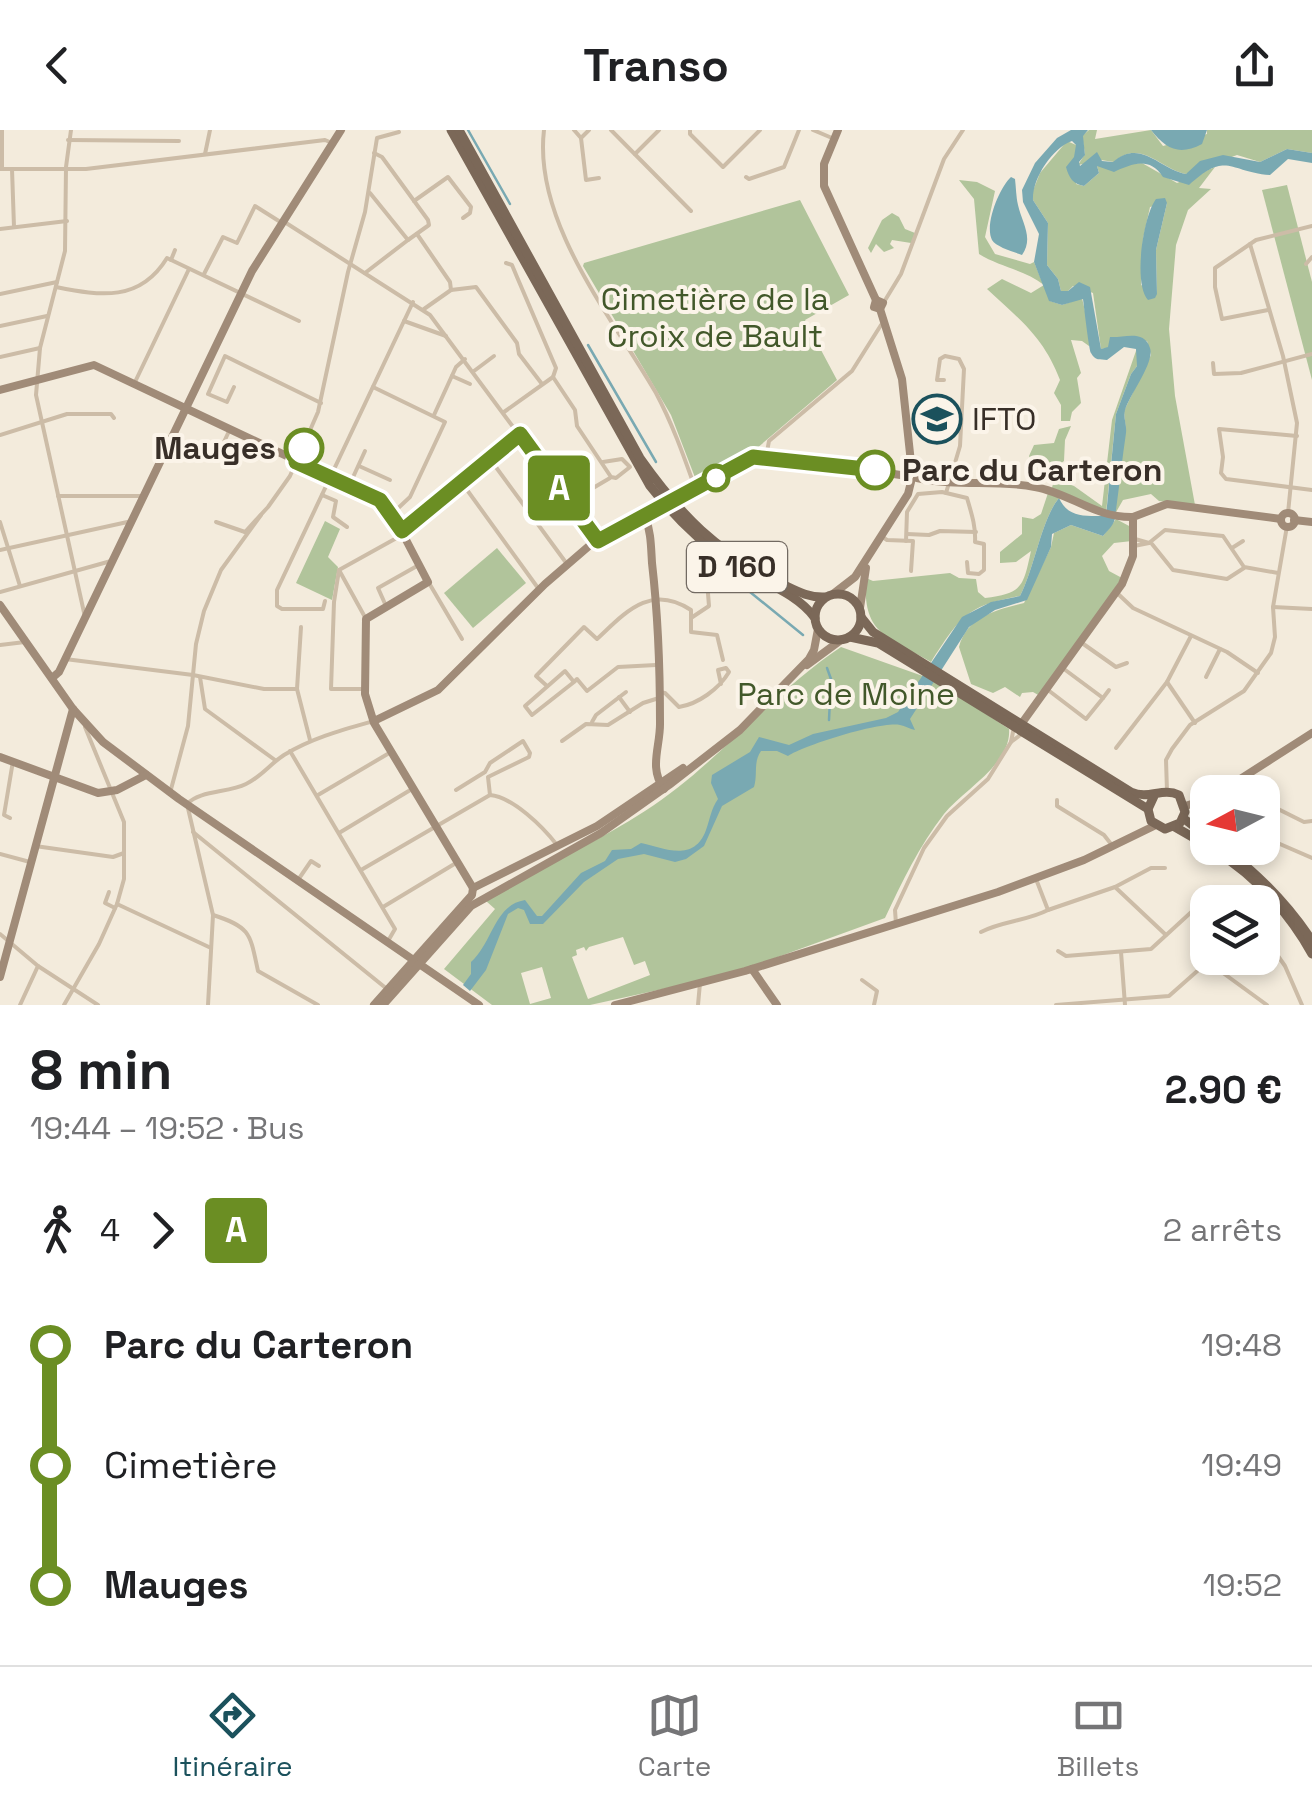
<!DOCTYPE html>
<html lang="fr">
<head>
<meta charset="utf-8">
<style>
	body { margin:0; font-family:"Space Grotesk",sans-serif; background:#f2f2f2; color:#202124; height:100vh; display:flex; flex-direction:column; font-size:38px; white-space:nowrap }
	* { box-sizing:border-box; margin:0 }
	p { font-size:32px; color:#757577 }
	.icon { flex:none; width:55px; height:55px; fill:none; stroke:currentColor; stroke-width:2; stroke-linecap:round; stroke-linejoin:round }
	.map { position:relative; height:875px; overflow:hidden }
	.panel { display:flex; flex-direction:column; background:#fff; flex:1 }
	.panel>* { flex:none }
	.badge { padding:0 20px; border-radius:8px; font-size:35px; line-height:65px }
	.needle { width:65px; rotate:263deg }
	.fabs { position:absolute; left:1190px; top:645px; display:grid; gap:20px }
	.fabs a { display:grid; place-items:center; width:90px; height:90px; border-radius:20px; background:#fff; box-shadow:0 5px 15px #0003; font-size:50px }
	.map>.badge { position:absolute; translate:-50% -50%; box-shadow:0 0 0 5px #fff }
	.legs { display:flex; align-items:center; gap:15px; height:110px; padding:0 30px; font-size:32px }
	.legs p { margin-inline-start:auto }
	.headline { display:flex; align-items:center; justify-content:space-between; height:170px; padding:0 30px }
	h1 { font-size:55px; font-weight:700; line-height:75px }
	ul { padding:0 30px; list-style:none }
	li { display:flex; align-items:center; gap:35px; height:120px; font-size:38px }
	li i { display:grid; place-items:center; width:15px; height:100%; margin:0 12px; background:currentColor }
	li i::after { content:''; width:25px; height:25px; margin:-12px; border:8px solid; border-radius:50%; background:#fff }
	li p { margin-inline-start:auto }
	li:first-child i { background:linear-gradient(#0000 50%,currentColor 0) }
	li:last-child i { background:linear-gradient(currentColor 50%,#0000 0) }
	header { display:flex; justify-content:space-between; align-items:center; height:130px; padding:0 30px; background:#fff; font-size:45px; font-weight:700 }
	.tabs { display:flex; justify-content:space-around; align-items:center; height:140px; border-top:2px solid #e0e0e0; background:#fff; font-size:28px; color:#757577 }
	.tabs a { display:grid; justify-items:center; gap:5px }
	.tabs .current { color:#1b515c }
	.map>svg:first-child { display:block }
	.green { fill:#b1c49b; fill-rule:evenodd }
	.water { fill:#79a9b2 }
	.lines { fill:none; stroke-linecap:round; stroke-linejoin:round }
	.stream { stroke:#79a9b2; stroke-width:2.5 }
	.street { stroke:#ccbca7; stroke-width:4 }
	.secondary { stroke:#a08b78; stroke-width:8 }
	.primary { stroke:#7b6858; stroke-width:9 }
	.line-1-casing { stroke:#fff; stroke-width:22 }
	.line-1 { stroke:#6b8e23; stroke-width:15 }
	.stop-1-dot { fill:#fff; stroke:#6b8e23; stroke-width:5 }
	.labels { text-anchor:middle; stroke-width:8; stroke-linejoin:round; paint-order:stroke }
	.shield { fill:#fbf4e9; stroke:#726a62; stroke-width:2.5 }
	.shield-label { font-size:30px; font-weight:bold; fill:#382f28 }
	.park-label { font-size:32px; fill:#42582a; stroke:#fbf4e9 }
	.poi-label { font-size:32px; fill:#382f28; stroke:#fbf4e9; text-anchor:start }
	.stop-label { font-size:32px; font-weight:bold; fill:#382f28; stroke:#fbf4e9; text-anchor:end }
</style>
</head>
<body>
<header><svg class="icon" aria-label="back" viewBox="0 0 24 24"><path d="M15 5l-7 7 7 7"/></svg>Transo<svg class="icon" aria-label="share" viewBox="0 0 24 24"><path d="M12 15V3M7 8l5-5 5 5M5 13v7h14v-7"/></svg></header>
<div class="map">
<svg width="1312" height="875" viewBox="0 0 1312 875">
	<rect width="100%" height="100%" fill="#f3ebdc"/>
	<g class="green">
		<path d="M1089,0H1097L1095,9L1151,0L1163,16L1207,4V0H1312V23L1287,19L1260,32L1237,25L1186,44C1160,39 1141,8 1114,32L1101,30L1078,35L1085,24L1082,6Z"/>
		<path d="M1067,11L1076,15V54L1084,56L1099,43L1097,36L1142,33L1177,53L1215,37L1199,58L1211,59L1188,80L1176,115L1169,199L1175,266L1195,375L1159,371L1151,364L1123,370L1115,384L1121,316L1126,301L1124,281L1151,225L1147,211L1101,219L1093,163L1073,156L1068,161H1061L1058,149L1047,135L1048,93L1033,70L1032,63L1040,43ZM1167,73L1156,120L1157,164L1141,155L1143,109L1150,77Z"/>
		<path d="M959,50L977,52L995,61L985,107L995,124L1030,134L1034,132L1050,171L1062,175L1082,168L1090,203L1089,216L1082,211L1071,210L1081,243L1077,248L1081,273L1072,282L1070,291H1061V275L1054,263L1060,250C1043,206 1020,190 987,159L1002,149L1031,163L1044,155C1025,140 1000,137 979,124L974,69Z"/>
		<polygon points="1287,55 1312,152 1312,250 1262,60"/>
		<polygon points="800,70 849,165 805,190 837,250 743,330 705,352 696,350 671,285 583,136 584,133"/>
		<polygon points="892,83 899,87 905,99 915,103 911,113 892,110 890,114 894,118 884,122 876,114 871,123 868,118 882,90"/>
		<polygon points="1137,218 1137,236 1131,244 1116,284 1106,383 1052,358 1054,349 1074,356 1102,376 1112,290"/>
		<polygon points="1071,296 1065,310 1064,331 1056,337 1032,335 1029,326 1034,315 1054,313 1059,299"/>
		<path d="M1048,363L1059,368C1041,390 1035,437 1020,466C965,476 960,488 931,532C888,507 862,505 866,448L873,451L950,443L959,448L976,449L978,462L985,468C1023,463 1023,457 1031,421L1016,432L1000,433V422L1022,404V387L1033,389L1041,384Z"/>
		<path d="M1116,389L1131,397L1132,411L1114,413L1102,426L1109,441L1122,448L1040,566L1033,562L1022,563L1020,567L1005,557L993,563L971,554L959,517C967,486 997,480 1024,473L1051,417L1054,403L1071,395L1103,406Z"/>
		<polygon points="325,391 340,399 328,427 338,437 332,470 296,453"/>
		<polygon points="497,418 526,453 473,498 444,463"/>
		<path d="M841,517L934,550L1009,599C1012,634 963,660 944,684C919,716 902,752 885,788L731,844L590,875H492L444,839L495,779L486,771L489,765C540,737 596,713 645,681C717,635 770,564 841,517ZM623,807L634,835L645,831L650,845L588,869L572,827L577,825L576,820L584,817L586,821L589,817ZM542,837L551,868L530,874L521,843Z"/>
	</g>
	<g class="water">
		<path d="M1071,0H1088L1083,6L1085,25L1079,32L1080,36L1097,22L1102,31L1113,32C1141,8 1159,39 1186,44L1200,31L1223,25L1260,32L1287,19L1312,23V33L1288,29L1270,45C1229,42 1227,20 1189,55L1163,47C1149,26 1132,34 1114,42L1097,36L1099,43L1084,56C1073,54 1069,48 1066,37L1074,27L1076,15L1072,11C1052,18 1032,49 1033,70L1048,93L1047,135L1058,149L1061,161H1068L1079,152L1090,157L1101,219L1108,217L1110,207C1124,208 1144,199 1150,218C1155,232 1130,264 1125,280C1123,288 1127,295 1126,303C1122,330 1119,359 1115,387C1115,394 1108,400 1103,406L1071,395L1052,404L1051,417L1027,470L995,480L969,497L910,589L915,600C910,599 905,596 900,595C881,591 805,615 788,626L777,621H761C753,632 758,644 754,657L722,676L704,716L686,729L675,732L644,724L618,729L584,752L543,794H530L524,780L518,778L508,784L486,840L470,861L463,855L471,844V832C493,812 494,775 525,770L537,786H542L581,743L605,731L612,720L631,719L641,713C664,718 694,733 706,700C710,689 711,679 718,669L711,653L712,645L750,622L759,607L789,615L813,604L886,588L898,582L962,487L991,472L1020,466C1035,437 1041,390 1059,368C1068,388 1085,386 1106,386L1116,284L1131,244L1137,236L1136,219L1124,217L1107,230C1100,229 1095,231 1091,223C1089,221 1084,176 1083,169L1062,175L1049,171L1034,132L1039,104L1023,72L1022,60L1035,33L1057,8Z"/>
		<path d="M1151,0H1207L1202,14C1179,26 1166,19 1151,0Z"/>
		<path d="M1011,47L1015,49C1016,57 1016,67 1018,75C1022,93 1034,108 1022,125C1014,122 996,117 992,110C984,94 1000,57 1011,47Z"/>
		<path d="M1165,68L1167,73L1156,120L1157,164L1155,168L1148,170C1133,154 1143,86 1156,69Z"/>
	</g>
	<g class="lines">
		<g class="stream">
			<polyline points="468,0 510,74"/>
			<polyline points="588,215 656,332"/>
			<polyline points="734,449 803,505"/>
			<polyline points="827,538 831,549 829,590"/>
		</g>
		<g class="street">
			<polyline points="71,0 66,37 65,121 40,218 36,265 85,487"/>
			<path d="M544,0C533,92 612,187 656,263C672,293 683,324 694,355"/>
			<polyline points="574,0 581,8"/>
			<polyline points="589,0 581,8 586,50 599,48"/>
			<polyline points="611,0 691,81"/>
			<polyline points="690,0 690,4 723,37 760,0"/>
			<polyline points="813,0 832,8"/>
			<polyline points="68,10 179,11"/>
			<polyline points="374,23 382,27 428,90 429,95 408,110"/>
			<polyline points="205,24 210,0"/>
			<polyline points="635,24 659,0"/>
			<polyline points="0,39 86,39 325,10 332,13"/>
			<polyline points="2,39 2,0"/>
			<polyline points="12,39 14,97"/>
			<polyline points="746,47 749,49 784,37 799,0"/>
			<polyline points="414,71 448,47 471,77 470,83 463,88"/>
			<polyline points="283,91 430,185 597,410"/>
			<polyline points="0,99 67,91"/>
			<polyline points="417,104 450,152 451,160 424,179"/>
			<polyline points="1250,114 1283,226 1297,293 1288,383"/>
			<polyline points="171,130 175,120"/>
			<polyline points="1306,134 1312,127"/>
			<polyline points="365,143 408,110 370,63"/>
			<polyline points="204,144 223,107 237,113 255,76 282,93"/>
			<path d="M56,157C101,166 140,172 167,128L299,191"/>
			<polyline points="451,160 476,157 517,213 519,224 542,254"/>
			<polyline points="0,164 57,152"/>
			<polyline points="884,172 901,144 944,29 963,0"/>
			<polyline points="1268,180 1222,189 1215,157 1215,138 1256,110 1312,96"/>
			<polyline points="404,191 446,206"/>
			<polyline points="0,196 47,186"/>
			<polyline points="0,227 40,218"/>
			<polyline points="1213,233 1214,244 1241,243 1312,224"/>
			<polyline points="474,241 494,226"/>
			<polyline points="452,246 470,254"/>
			<polyline points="553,247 575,280 577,296 611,347 616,348 630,337 622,329 603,332"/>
			<polyline points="944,250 937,250 940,229 945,226 959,229 964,239 960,316 946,363"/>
			<polyline points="135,252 189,139"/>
			<polyline points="234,257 227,272 208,264 225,226 321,273"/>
			<polyline points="373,257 445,292 410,367 394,382"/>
			<polyline points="504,282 553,247 556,238 517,147 512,135 506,133"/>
			<polyline points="434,285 456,237 465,229"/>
			<polyline points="0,305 67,284 111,284 114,288"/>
			<polyline points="1297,306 1219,299 1223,327 1221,343 1226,349 1312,360"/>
			<polyline points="205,323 224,330"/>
			<polyline points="217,327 230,299"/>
			<polyline points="766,327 769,311 852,241 881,195"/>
			<polyline points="490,329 567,434"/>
			<polyline points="359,336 390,350"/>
			<polyline points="462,353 538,458"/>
			<polyline points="349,356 365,321"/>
			<polyline points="588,361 610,348"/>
			<polyline points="322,365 336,371 333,387 347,397"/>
			<polyline points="58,366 143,366"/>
			<polyline points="0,392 20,456"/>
			<polyline points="216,392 245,402"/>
			<polyline points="404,400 520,304"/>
			<polyline points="245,402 268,377 290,346 318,282 348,142 365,82 377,8 399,2"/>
			<polyline points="907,404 929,405 940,401 976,402"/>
			<polyline points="881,406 887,410 913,411 911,441"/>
			<path d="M906,411L907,382L918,364L942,362L967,368C971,382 976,396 975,412L984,414V440L979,444L968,443L967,432"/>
			<polyline points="1149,413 1165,400 1223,406 1244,437 1278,443"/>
			<polyline points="1152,414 1173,440 1227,449 1244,438"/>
			<polyline points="1134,416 1149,413 1135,409"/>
			<polyline points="1232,418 1243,411"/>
			<polyline points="0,420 132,391"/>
			<polyline points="339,440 366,489"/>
			<polyline points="429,453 462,509"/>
			<polyline points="0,462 111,431"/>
			<polyline points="1116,462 1133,478 1227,522 1258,543"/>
			<polyline points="325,471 323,479 282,479 277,476 277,460 413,172"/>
			<polyline points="386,476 378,458 417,436"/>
			<polyline points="1273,477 1312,479"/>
			<polyline points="691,488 709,476 707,451"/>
			<polyline points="301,497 297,559 310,610"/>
			<polyline points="1082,513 1116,537 1127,533"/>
			<polyline points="0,515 25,512"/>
			<polyline points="65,529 193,545 264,559 297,559"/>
			<polyline points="200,547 205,579 275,630"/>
			<polyline points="1206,547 1220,519"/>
			<polyline points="574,552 565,541 525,576 532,585 574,552 577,549 587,561 618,537 656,535"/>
			<polyline points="1167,552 1195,593"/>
			<path d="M547,556L536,546L584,497L597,509C625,483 650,453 691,480V502L717,505L723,530"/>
			<polyline points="365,559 331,559 334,472 339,440 402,405"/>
			<polyline points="1048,560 1086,589 1103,568 1064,539"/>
			<path d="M659,562L665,563L679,577C698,574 719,559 729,542L726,538L718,540L721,554"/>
			<polyline points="619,567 630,582"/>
			<polyline points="1103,568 1109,560"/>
			<polyline points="592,592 596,585 626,562"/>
			<polyline points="1014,597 1011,612 1023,603"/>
			<polyline points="562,611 586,594 608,595 643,573 659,568"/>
			<polyline points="1116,618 1167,552 1191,506"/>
			<polyline points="290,621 395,799 388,811"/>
			<polyline points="456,660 485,642 490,633 523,611 530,623 529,627 488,647 490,665"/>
			<polyline points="1167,661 1166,630 1172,619 1190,595 1244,561 1271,523 1275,507 1273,477 1287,396"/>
			<polyline points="170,663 188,596 196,514 204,481 221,440 261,385"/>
			<polyline points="318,665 391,622"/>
			<polyline points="1057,670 1057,676 1104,705 1111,714"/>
			<polyline points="1262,671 1304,692 1312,691"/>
			<polyline points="10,688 4,685 13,631"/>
			<polyline points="1262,701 1273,711 1312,728"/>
			<polyline points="193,702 387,859"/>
			<polyline points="339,703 412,659"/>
			<polyline points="35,716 113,727 124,723"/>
			<polyline points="0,724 30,732"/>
			<path d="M361,740L490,665C513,667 543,697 557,715"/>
			<polyline points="1036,749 1048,780 1115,757 1166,805"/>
			<polyline points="298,750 311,731 319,736"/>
			<polyline points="1115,757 1151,738 1165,738"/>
			<polyline points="109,762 105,773 115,778"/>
			<polyline points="117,774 211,818"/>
			<polyline points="383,777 456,733"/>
			<path d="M213,785C251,797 250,804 258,841L318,875"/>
			<polyline points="896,794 895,780 924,718 947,686 988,649 1011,612"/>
			<path d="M981,802C1002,791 1027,791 1048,780"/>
			<polyline points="1262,803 1285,836 1302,875"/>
			<polyline points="0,804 38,836 98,875"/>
			<polyline points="1058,821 1066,826 1151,819 1199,775 1208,775"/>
			<polyline points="1121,822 1125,875"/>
			<polyline points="1208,832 1267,875"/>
			<polyline points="862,850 877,861 874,875"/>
			<polyline points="20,875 38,836"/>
			<polyline points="64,875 99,814 117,774 124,749 124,692 85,597"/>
			<path d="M208,875L213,785L187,674C200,660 228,663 246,654C261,647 270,634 284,625C312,608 342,600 374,591"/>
			<polyline points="698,875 700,853"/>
			<polyline points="1056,875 1169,866 1212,828"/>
		</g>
		<g class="secondary">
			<polyline points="838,0 824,34 824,56 876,170"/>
			<polygon points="876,170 883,173 880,179 874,177"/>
			<polyline points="880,179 902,249 912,342"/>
			<polyline points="0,260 94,235 380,370 392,383 428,452 366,489 365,564 374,593 473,758"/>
			<path d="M917,348C959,357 996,349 1035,357C1070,363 1095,388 1133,387"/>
			<circle cx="1288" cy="390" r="7"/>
			<path d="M645,386C651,401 651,417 652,433C658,485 660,538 660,591C661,616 648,637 664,659"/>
			<polyline points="1294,390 1312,392"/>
			<polyline points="833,464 855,447 908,364 911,352"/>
			<polyline points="0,475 73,579 103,612 179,669 479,875"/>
			<polyline points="860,478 866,438"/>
			<polyline points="807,535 841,510"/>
			<polyline points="52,548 59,542 252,141 341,0"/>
			<polyline points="374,591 438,560 545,454 589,416 750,328 808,331 907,346"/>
			<polyline points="1022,593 1122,454 1133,426 1133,387 1167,374 1281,389"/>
			<polyline points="0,627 98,663 117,660 146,645"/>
			<polyline points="1220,662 1312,603"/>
			<polyline points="1185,676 1208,669"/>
			<polyline points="473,758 597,696 683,638"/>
			<polyline points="752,839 777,875"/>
			<polyline points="0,847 73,579"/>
			<polyline points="374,875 472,765 473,758"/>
			<polyline points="383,875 471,776 601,703 669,655 740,600 809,529 814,520 818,499"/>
			<polyline points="615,875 745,841 998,762 1084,730 1156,695"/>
		</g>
		<g class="primary">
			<path d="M451,0L650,356C674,386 698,411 730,432C758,451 795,461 815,488"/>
			<path d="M459,0L640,328C681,386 716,421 780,453C795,460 808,468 825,467"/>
			<circle cx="838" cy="487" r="23"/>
			<path d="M861,487L873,502L1131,662C1149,670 1162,657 1179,665L1185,682L1180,693L1165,699L1151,691L1148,679L1154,666"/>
			<polyline points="850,507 878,513 1148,679"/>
			<polyline points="1183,688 1208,707"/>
			<polyline points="1175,697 1208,716"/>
			<path d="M1211,718C1253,744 1288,781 1312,824"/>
			<path d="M1224,718C1259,745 1288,774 1312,811"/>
		</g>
	</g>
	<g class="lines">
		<g class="line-1-casing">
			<polyline id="line-1" points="304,318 296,332 380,370 402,401 520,304 598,411 753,327 875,340"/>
		</g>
		<use href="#line-1" class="line-1"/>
	</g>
	<defs>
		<g id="university-ring" transform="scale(2.5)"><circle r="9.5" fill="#fbf4e9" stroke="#1b515c" stroke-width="1.5"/><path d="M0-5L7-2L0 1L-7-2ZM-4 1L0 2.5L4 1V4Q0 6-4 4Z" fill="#1b515c"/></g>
	</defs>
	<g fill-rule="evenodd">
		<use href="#university-ring" x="937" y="289"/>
	</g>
	<g class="stop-1-dot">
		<circle cx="304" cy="318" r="18"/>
		<circle cx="875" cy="340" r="18"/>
		<circle cx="716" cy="348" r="12"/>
	</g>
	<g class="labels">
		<rect class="shield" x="687" y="412" width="100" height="50" rx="8"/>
		<g class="shield-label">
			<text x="737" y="447">D 160</text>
		</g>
		<g class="park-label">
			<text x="715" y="180">Cimetière de la<tspan x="715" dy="37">Croix de Bault</tspan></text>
			<text x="846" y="575">Parc de Moine</text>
		</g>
		<g class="poi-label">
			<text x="972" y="300">IFTO</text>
		</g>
		<g class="stop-label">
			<text x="276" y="329">Mauges</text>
			<text x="902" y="351" text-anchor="start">Parc du Carteron</text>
		</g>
	</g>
</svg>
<div class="fabs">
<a><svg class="needle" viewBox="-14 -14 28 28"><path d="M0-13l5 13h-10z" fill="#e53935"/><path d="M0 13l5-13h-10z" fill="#757577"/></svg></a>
<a><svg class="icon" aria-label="layers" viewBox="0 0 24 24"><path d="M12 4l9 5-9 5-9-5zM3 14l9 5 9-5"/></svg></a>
</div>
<b class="badge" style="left:559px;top:358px;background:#6b8e23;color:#fff">A</b>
</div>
<section class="panel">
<div class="headline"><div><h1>8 min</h1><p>19:44 – 19:52 · Bus</p></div><b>2.90 €</b></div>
<div class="legs"><svg class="icon" aria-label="walk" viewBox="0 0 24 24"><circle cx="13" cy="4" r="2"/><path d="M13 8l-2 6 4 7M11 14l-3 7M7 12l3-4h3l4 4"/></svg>4<svg class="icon" aria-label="forward" viewBox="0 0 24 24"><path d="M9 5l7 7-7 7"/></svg><b class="badge" style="background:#6b8e23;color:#fff">A</b><p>2 arrêts</p></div>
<ul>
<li><i style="color:#6b8e23"></i><b>Parc du Carteron</b><p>19:48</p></li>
<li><i style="color:#6b8e23"></i><span>Cimetière</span><p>19:49</p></li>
<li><i style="color:#6b8e23"></i><b>Mauges</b><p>19:52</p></li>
</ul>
</section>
<nav class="tabs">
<a class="current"><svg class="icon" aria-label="directions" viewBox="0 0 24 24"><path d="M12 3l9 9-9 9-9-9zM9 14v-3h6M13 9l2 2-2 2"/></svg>Itinéraire</a>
<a><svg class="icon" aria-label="map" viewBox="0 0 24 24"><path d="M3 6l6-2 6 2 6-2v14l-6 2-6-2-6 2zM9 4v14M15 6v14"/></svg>Carte</a>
<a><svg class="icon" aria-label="tickets" viewBox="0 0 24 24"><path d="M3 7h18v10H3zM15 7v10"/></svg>Billets</a>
</nav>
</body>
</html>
